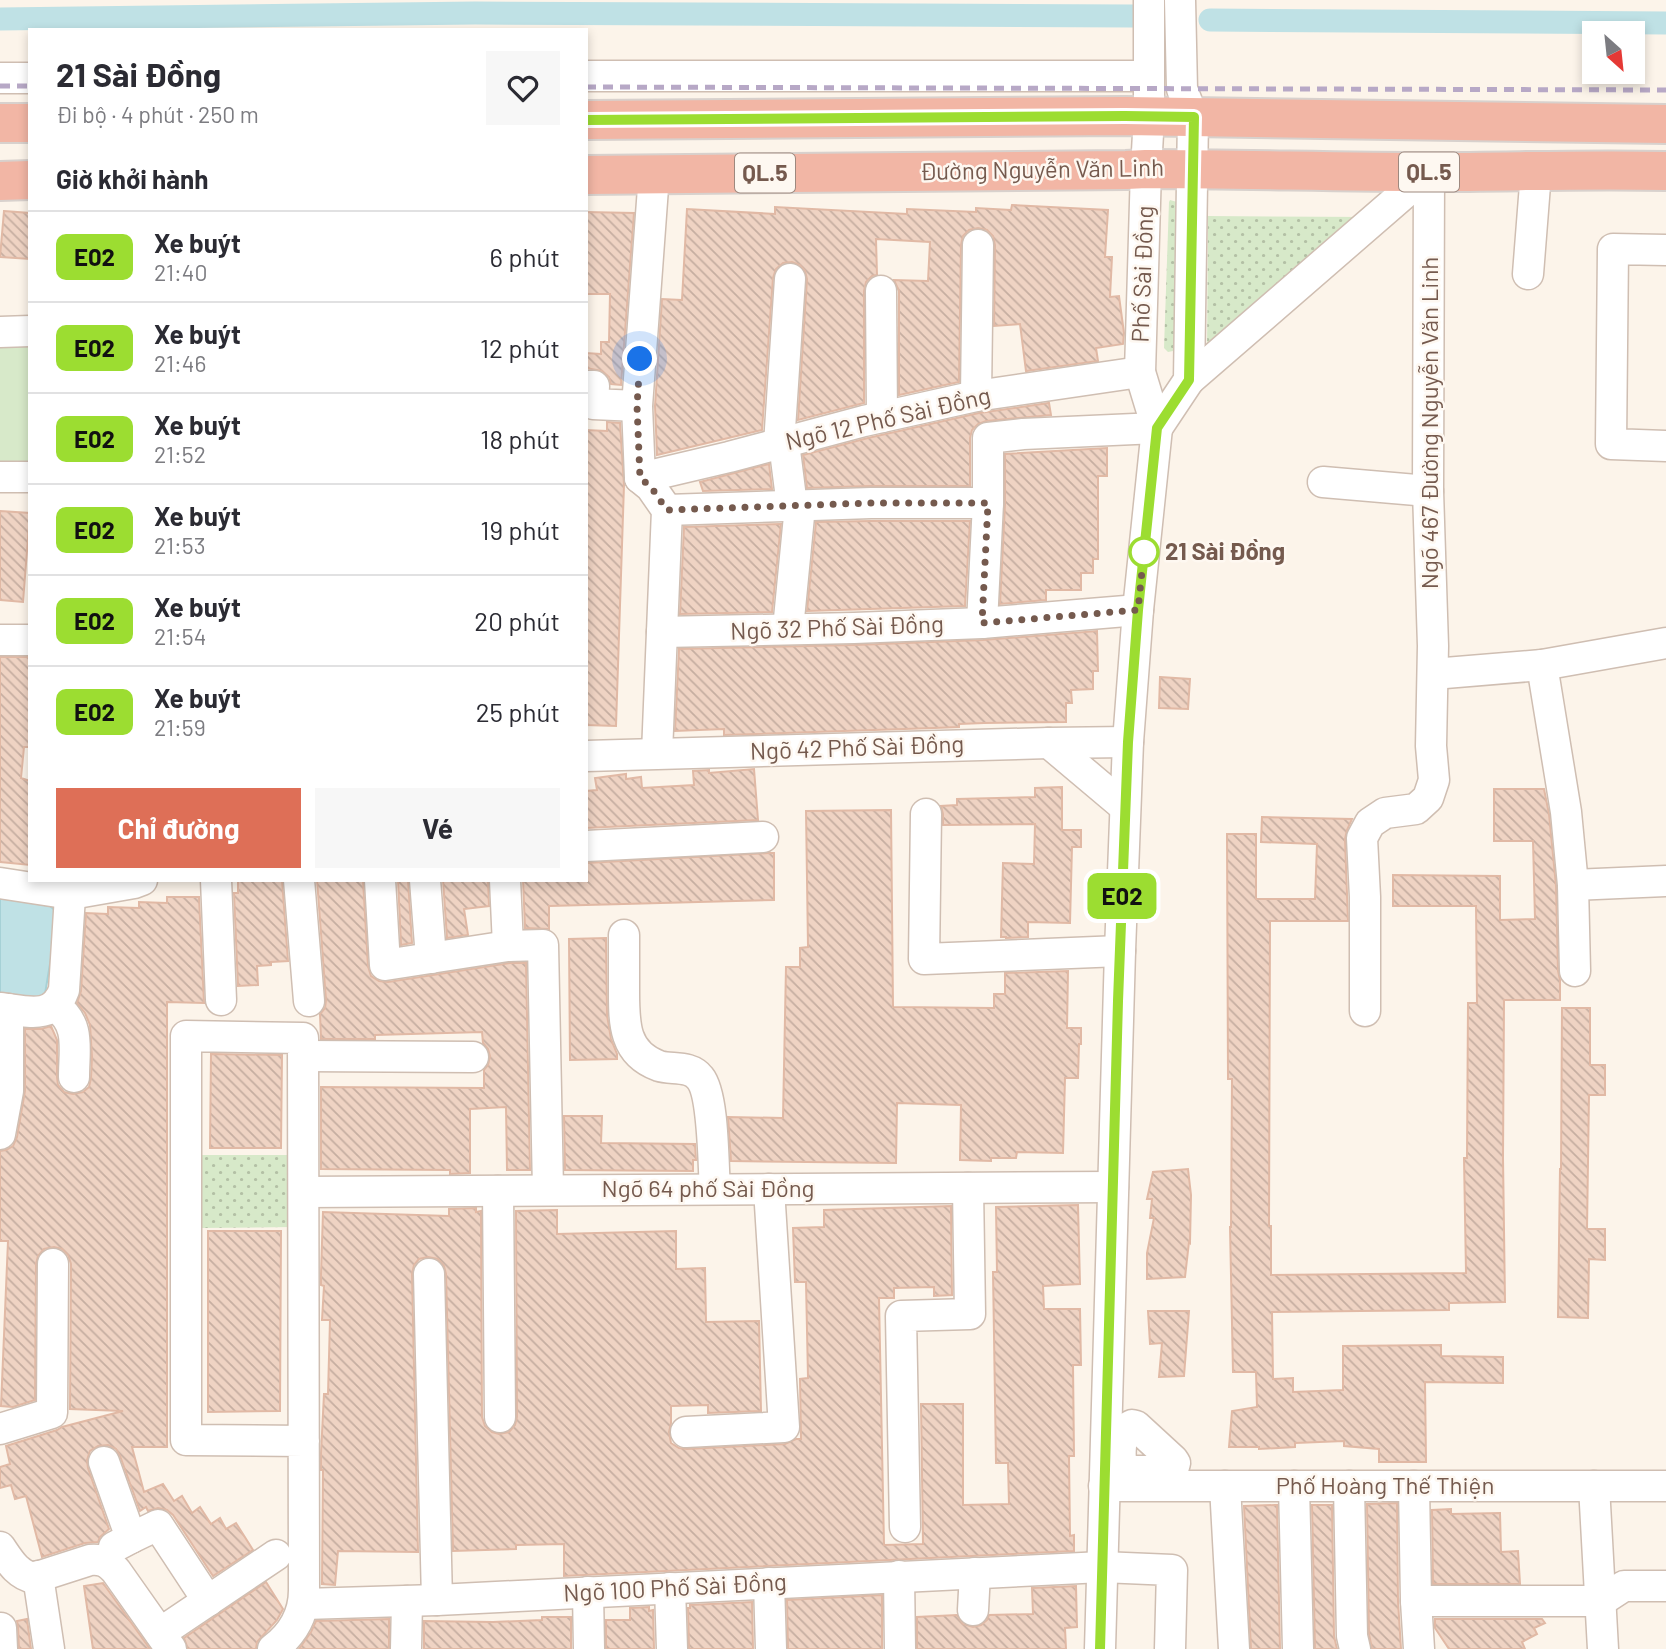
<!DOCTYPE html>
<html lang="vi">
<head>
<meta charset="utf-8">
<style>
	body { margin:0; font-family:Barlow,sans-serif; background:#f7f7f7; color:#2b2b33; height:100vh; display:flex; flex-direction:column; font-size:26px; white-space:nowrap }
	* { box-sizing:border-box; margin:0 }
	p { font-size:23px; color:#7c7c81 }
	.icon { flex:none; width:38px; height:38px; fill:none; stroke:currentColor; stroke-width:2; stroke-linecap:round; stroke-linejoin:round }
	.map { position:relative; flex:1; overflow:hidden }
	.panel { position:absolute; left:28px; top:28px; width:560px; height:854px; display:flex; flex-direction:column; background:#fff; border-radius:0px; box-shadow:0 4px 10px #0003 }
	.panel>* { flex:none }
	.badge { padding:0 14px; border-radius:10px; font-size:24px; line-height:46px }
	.needle { width:46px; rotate:153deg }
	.buttons { position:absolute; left:1582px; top:21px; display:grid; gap:14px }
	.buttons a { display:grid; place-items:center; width:63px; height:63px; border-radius:0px; background:#fff; box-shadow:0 4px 10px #0003; font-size:35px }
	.you { position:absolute; width:35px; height:35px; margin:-18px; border:5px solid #fff; border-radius:50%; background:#1a73e8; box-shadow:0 0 0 10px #1a73e833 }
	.map>.badge { position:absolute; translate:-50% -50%; box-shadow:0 0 0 4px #fff }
	h2 { padding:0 28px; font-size:26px; line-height:63px }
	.round { display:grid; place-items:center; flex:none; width:74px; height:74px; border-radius:0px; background:#f7f7f7 }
	.summary { display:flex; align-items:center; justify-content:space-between; height:119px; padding:0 28px }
	h1 { font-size:33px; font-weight:700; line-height:52px }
	.action { display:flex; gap:14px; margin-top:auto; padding:14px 28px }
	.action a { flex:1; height:80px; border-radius:0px; background:#de6f57; color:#fff; font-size:28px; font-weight:700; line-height:80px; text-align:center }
	.action a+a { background:#f7f7f7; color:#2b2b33 }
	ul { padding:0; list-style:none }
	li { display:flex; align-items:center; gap:21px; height:91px; padding:0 28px; border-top:2px solid #e1e1e2 }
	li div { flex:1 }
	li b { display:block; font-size:26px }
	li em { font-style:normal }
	li .badge { min-width:77px; font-weight:700; text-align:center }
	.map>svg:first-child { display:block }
	.green { fill:url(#green-dots) }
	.pitch { fill:#d7e9c9 }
	.water { fill:#bfe1e5; stroke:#a6d1d6; stroke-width:2 }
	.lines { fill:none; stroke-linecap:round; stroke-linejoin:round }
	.canal { stroke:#bfe1e5; stroke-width:23 }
	.building { fill:url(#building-back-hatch); stroke:#e1b9a5; stroke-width:2 }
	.minor-casing { stroke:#cfbeb2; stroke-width:33 }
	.highway-casing { stroke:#d8d1cd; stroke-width:42 }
	.minor { stroke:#fff; stroke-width:30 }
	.highway { stroke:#f2b6a5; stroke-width:38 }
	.rail { stroke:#b7a8c6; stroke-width:5; stroke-dasharray:10 7; stroke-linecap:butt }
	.line-casing { stroke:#fff; stroke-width:16 }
	.line { stroke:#9cdd31; stroke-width:10 }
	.walk { stroke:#755a4e; stroke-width:7; stroke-dasharray:0 12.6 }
	.stop-dot { fill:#fff; stroke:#9cdd31; stroke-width:3.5 }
	.labels { text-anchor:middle; stroke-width:5; stroke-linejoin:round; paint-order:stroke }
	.shield { fill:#fef8f1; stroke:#9e897f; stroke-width:2 }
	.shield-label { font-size:23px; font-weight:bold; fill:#755a4e }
	.street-label { font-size:24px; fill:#755a4e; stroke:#fef8f1 }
	.stop-label { font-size:24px; font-weight:bold; fill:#755a4e; stroke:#fef8f1; text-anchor:start }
</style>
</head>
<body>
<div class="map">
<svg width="1666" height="1649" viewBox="0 0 1666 1649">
	<defs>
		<pattern id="green-dots" width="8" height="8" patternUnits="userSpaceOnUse" patternTransform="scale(1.75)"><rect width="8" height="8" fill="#d7e9c9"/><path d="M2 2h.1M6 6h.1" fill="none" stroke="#b3c0a5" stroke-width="1.8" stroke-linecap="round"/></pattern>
		<pattern id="building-back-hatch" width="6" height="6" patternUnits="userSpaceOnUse" patternTransform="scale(1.75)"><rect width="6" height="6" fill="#efd3c3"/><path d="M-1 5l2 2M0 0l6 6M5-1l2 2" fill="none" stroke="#c6aea1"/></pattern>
	</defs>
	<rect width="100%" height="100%" fill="#fcf4ea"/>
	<g class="green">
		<polygon points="1170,200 1177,202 1175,344 1173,351 1168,352 1164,348 1169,202"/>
		<polygon points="1208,216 1372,217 1207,353"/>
		<polygon points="199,1155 293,1155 293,1227 199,1228"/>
	</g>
	<polygon class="pitch" points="0,341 30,341 30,472 0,473"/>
	<polygon class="water" points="0,898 50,906 57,912 58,916 45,994 43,997 0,998"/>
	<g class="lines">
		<g class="canal">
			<polyline points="0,19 475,13 1134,16"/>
			<polyline points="1210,20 1666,23"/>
		</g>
	</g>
	<g class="building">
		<polygon points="1012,205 1108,210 1105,257 1112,257 1110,297 1119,296 1124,333 1123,344 1096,348 1098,361 1026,371 1020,324 994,326 995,245 993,236 987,230 978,228 969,230 963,236 961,245 959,382 899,395 899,291 894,280 928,281 930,242 876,239 877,275 872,276 866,282 864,291 864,403 798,420 807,279 805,271 800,265 792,262 783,263 776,269 773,278 762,430 657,455 655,406 662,299 682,300 687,209 775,214 775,207 907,214 907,209 976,212 976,208 1011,210"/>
		<polygon points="4,211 30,213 30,259 0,257"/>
		<polygon points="586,212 634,213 621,385 611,384 609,377 602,371 586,368 586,353 601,354 601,342 609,342 610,294 586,294"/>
		<polygon points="1049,403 1051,415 986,421 978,424 972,430 970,438 970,486 870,486 807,488 803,455 868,438 979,413"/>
		<polygon points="607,422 620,423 624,485 616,726 586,725 586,430 607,431"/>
		<polygon points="1107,448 1107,476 1098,476 1098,559 1093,559 1093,573 1081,573 1081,590 1046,590 1046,600 1000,604 1005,504 1005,454"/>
		<polygon points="769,464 772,489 703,491 700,482"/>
		<polygon points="0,511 30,513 23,602 0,600"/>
		<polygon points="871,521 970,521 965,606 807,611 816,522"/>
		<polygon points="781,524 772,612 680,614 684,527"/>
		<polygon points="1097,631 1098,671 1093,671 1093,689 1071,690 1072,703 1066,703 1066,722 984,723 959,724 959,727 934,728 724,735 724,729 675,731 679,649 855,645 983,640"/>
		<polygon points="0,657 30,657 30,747 24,747 21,778 30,781 30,865 0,862"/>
		<polygon points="1160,677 1190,679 1188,709 1159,708"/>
		<polygon points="754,769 758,820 586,828 586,791 597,790 595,778 626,774 626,779 641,777 642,788 694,785 693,771 709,770 709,773"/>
		<polygon points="1062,787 1062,830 1081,830 1081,847 1072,847 1070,923 1028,922 1028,937 1006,938 1006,937 1001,937 1003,863 1034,864 1035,824 943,825 943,814 941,806 957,805 957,799 1035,797 1035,788"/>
		<polygon points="1494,789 1544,789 1549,814 1556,886 1558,971 1560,980 1560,1000 1504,1000 1503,1158 1505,1302 1449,1303 1449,1310 1272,1312 1273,1379 1293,1378 1293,1392 1343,1390 1343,1346 1441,1345 1441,1356 1503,1357 1503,1383 1425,1382 1426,1462 1379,1462 1379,1449 1344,1446 1344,1441 1295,1443 1295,1447 1259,1449 1259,1447 1229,1447 1232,1411 1257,1407 1256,1372 1233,1372 1230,1227 1231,1227 1232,1079 1228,1079 1227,834 1256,834 1256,899 1315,899 1317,844 1261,842 1262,817 1352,819 1347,830 1345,839 1348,921 1270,921 1269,1226 1271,1226 1271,1275 1466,1273 1464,1158 1467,1158 1468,1003 1477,1003 1476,906 1393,906 1393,875 1500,876 1500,920 1535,919 1533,841 1494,841"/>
		<polygon points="891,810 893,1007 994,1008 994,994 1005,994 1005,973 1068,971 1067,1028 1081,1028 1081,1044 1079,1044 1078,1078 1065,1078 1063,1153 1017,1152 1016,1158 991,1158 991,1161 960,1160 961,1105 897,1103 896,1163 731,1161 728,1117 783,1118 786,967 800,967 800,948 808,947 806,811"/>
		<polygon points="769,853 774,853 774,900 549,906 549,929 525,928 523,880 586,880 586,863"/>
		<polygon points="238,880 282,880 288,961 271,962 271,965 257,966 258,985 238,986 234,893 238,893"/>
		<polygon points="317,880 363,880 368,966 371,976 379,981 388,982 510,963 526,963 530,1170 507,1170 506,1107 470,1109 470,1173 450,1174 450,1170 321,1169 321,1087 484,1088 484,1070 488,1065 490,1056 488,1049 483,1043 482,1032 375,1035 375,1039 321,1039 320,1014 325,1008 326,1000"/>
		<polygon points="398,880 408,880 412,943 401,945"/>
		<polygon points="443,880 488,880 489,906 464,909 468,935 447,938"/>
		<polygon points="167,897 199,897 204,1003 167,1002 167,1447 132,1447 144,1492 163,1484 174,1501 182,1496 192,1513 200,1507 211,1524 220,1518 226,1529 236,1523 253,1550 213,1576 173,1515 167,1510 158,1508 148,1511 146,1507 140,1511 120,1456 116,1449 108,1445 98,1446 90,1451 87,1460 88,1468 109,1529 100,1537 98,1542 85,1543 42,1557 26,1496 15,1499 11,1485 0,1488 0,1467 10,1464 6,1446 57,1430 62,1427 123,1411 70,1409 71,1264 68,1255 62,1249 54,1247 44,1249 38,1256 36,1264 35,1400 13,1407 1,1406 8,1241 0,1241 0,1151 6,1150 13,1146 17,1137 25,1091 25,1029 41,1029 51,1026 57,1040 57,1077 58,1085 64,1092 73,1094 83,1092 89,1087 91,1078 92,1057 90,1025 85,1013 77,1003 81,991 86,913 108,914 108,907 139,908 139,902 167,903"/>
		<polygon points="606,938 607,1015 611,1039 617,1054 617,1059 570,1060 569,939"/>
		<polygon points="1562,1008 1590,1008 1590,1065 1605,1065 1605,1095 1589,1095 1587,1229 1605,1229 1605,1260 1589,1259 1588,1318 1558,1317 1560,1169 1561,1169"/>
		<polygon points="211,1054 282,1055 281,1148 210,1148"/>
		<polygon points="564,1116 602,1116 601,1143 695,1144 696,1160 693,1160 693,1171 565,1170"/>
		<polygon points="1188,1169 1191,1195 1190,1243 1189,1242 1185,1277 1147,1279 1147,1253 1154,1218 1150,1218 1152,1199 1147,1199 1153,1172"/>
		<polygon points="1078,1205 1080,1284 1043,1286 1044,1309 1080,1309 1081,1365 1073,1365 1074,1456 1069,1456 1070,1536 1074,1535 1074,1551 564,1576 564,1544 516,1545 516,1549 453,1551 446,1274 444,1266 438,1259 428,1257 419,1259 414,1265 412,1274 418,1552 338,1551 335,1585 322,1584 323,1470 321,1470 321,1453 324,1394 328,1394 330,1320 322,1320 324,1286 321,1285 321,1274 323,1212 449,1216 449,1209 476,1208 476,1212 481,1211 482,1417 485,1426 492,1432 499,1434 509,1432 515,1425 517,1417 516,1211 557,1210 557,1234 676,1231 676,1269 705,1268 706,1322 759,1321 761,1411 708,1413 708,1405 671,1406 671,1423 669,1432 671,1443 679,1448 687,1449 785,1444 796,1439 801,1439 800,1379 808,1378 806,1282 795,1282 793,1228 824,1227 824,1210 951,1206 952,1295 934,1296 934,1287 894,1288 894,1298 879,1298 884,1545 923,1544 921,1404 963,1404 963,1505 1009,1504 1008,1463 996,1463 993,1272 997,1272 996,1207"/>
		<polygon points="208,1231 281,1231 280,1411 208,1412"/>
		<polygon points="1148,1311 1189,1311 1184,1376 1159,1377 1162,1343 1150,1344"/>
		<polygon points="1397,1503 1398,1601 1401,1649 1372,1649 1369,1634 1367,1504"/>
		<polygon points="1275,1505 1277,1505 1280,1649 1251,1649 1244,1506"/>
		<polygon points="1312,1505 1332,1505 1334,1636 1337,1649 1315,1649"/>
		<polygon points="1451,1509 1451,1514 1500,1513 1501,1552 1518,1551 1520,1584 1433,1584 1432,1510"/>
		<polygon points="266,1582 283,1609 277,1620 257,1642 256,1649 188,1649 184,1638"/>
		<polygon points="103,1583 150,1649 93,1649 84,1586"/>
		<polygon points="1076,1586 1077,1627 1065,1628 1066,1649 917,1649 917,1617 957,1615 963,1624 973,1627 981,1625 987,1620 989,1615 1033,1614 1032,1588"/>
		<polygon points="882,1595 882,1649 788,1649 787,1600"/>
		<polygon points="752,1602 753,1649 689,1649 688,1608 690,1608 690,1605"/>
		<polygon points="649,1607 649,1611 653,1610 654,1649 606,1649 606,1620 630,1620 630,1608"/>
		<polygon points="542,1617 571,1617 571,1649 424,1649 424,1621 493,1622 542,1620"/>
		<polygon points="27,1619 31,1649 19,1649 18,1627 17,1621"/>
		<polygon points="389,1619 389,1649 299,1649 311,1632 316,1621"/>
		<polygon points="1435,1619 1542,1619 1545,1623 1534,1628 1537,1634 1522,1642 1525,1649 1449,1649 1435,1628"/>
	</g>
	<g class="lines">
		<g class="minor-casing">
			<g id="minor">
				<polyline points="586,76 1149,76"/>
				<polyline points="0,78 30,78"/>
				<polyline points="654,174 637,406 640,478 651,487 667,510 657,753"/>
				<polyline points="1666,250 1613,249 1611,444 1666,446"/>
				<polyline points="1528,274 1536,172"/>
				<polyline points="881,291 882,417"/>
				<polyline points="0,332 30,331"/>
				<polyline points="1189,380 1429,172"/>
				<polyline points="586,386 594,386 593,404 637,406"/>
				<polyline points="976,396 978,245"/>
				<polyline points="1157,428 1189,380 1193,117 1182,89 1180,0"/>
				<polyline points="784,443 792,506"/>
				<polyline points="779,444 790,279"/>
				<polyline points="0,477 30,477"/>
				<polyline points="640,478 729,457 864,421 976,396 1140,372"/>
				<polyline points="1323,482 1428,491"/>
				<polyline points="667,510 871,503 988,503 988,438 1023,434 1157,428"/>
				<polyline points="982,623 988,503"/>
				<polyline points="788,629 800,506"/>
				<polyline points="662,632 854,628 982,623 1138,610"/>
				<polyline points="0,640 30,640"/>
				<polyline points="1542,665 1566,812 1573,885 1575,971"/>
				<polyline points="1433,674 1542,665 1666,643"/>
				<polyline points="1049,743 1125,807"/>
				<polyline points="586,756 1049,743 1128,742"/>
				<polyline points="926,814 924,959 1120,951"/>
				<polyline points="586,846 763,837"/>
				<polyline points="216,880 221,1000"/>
				<polyline points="299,880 309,1001"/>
				<polyline points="380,880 385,965 508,946 543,945 548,1190"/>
				<polyline points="425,880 431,958"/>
				<polyline points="505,880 508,946"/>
				<polyline points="0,883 71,894 134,883 142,880"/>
				<polyline points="1573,885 1666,881"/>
				<path d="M624,935C624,953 624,971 624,989C624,1022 623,1053 659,1066C672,1070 690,1065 700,1078C714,1095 713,1165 715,1189"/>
				<path d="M55,1006C81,1024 74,1048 74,1077"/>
				<path d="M0,1008C26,1011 53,1021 64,990L71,880"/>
				<polyline points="1365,1011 1365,897 1362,838 1370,823 1385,813 1416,809 1428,798 1434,780 1431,746 1433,646 1428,491 1429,172"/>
				<polyline points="304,1056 473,1057"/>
				<polyline points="0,1134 8,1091 8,1009"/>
				<polyline points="498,1191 500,1417"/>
				<polyline points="304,1192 1113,1187"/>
				<polyline points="429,1274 437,1600"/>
				<path d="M1132,1425L1136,1426L1173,1460L1175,1463L1173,1470L1170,1471H1127C1116,1461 1122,1443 1123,1430Z"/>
				<polyline points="0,1429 52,1413 53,1264"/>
				<polyline points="686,1432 784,1427 769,1189"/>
				<polyline points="104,1462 131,1538 114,1547"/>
				<polyline points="1104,1486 1666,1486"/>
				<polyline points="1225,1486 1234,1649"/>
				<polyline points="1294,1486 1298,1649"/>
				<polyline points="1349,1486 1352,1636 1355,1649"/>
				<polyline points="1414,1486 1416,1601 1419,1649"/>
				<polyline points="1594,1486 1603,1649"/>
				<polyline points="905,1527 901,1316 970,1314 968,1188"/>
				<polyline points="131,1538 158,1525 208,1601"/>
				<path d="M0,1547C9,1560 17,1575 34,1578L90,1560C102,1559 108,1562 116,1571L171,1649"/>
				<polyline points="38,1576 49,1649"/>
				<polyline points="899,1576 900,1649"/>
				<polyline points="769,1583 771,1649"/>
				<polyline points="670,1588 672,1649"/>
				<polyline points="588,1592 589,1649"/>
				<polyline points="1416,1601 1601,1601 1624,1586 1666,1586"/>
				<polyline points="304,1604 437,1600 1102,1567 1172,1570 1170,1649"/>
				<polyline points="973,1610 975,1573"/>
				<polyline points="1,1628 2,1649"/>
				<polyline points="160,1633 276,1555"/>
				<path d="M273,1649C293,1634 304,1615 304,1590L303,1038L186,1036V1440L304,1441"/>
				<polyline points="406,1649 407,1601"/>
				<polyline points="1100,1649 1120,951 1128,742 1138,610 1157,428 1140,372 1146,169 1149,116 1149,0"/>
			</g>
		</g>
		<g class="highway-casing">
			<g id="highway">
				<polyline points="586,120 1125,116 1666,124"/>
				<polyline points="0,123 30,123"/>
				<path d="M586,175L1126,170L1146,169C1241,169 1337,172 1433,172C1510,172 1588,169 1666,171"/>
				<polyline points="0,181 30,180"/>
			</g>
		</g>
		<use href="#minor" class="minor"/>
		<use href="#highway" class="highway"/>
		<g class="rail">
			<polyline points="0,86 30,86"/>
			<polyline points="586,87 1666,90"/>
		</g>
	</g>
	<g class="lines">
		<g class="line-casing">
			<polyline id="line" points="586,120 1125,116 1194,117 1189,380 1157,428 1138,610 1128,742 1118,1001 1100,1649"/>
		</g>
		<use href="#line" class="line"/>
		<polyline class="walk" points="640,359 637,406 640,478 651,487 667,510 871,503 988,503 982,623 1138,610 1144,552"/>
	</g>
	<circle class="stop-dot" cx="1144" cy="552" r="14"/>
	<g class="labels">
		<g class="shield">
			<rect x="1399" y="152.5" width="60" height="39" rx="5"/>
			<rect x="735" y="153.5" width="60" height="39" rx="5"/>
		</g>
		<g class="shield-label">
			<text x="1429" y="180">QL.5</text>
			<text x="765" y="181">QL.5</text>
		</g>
		<g class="street-label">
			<text transform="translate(1042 170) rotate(-1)" y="8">Đường Nguyễn Văn Linh</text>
			<text transform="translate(1143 274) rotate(-88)" y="8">Phố Sài Đồng</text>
			<text transform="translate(888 419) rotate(-13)" y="8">Ngõ 12 Phố Sài Đồng</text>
			<text transform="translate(1430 423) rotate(-90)" y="8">Ngõ 467 Đường Nguyễn Văn Linh</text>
			<text transform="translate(837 628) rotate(-2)" y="8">Ngõ 32 Phố Sài Đồng</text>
			<text transform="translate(857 748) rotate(-2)" y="8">Ngõ 42 Phố Sài Đồng</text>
			<text x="708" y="1197">Ngõ 64 phố Sài Đồng</text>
			<text x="1385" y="1494">Phố Hoàng Thế Thiện</text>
			<text transform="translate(675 1588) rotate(-3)" y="8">Ngõ 100 Phố Sài Đồng</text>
		</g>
		<g class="stop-label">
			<text x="1165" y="560">21 Sài Đồng</text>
		</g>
	</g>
</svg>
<div class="buttons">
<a><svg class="needle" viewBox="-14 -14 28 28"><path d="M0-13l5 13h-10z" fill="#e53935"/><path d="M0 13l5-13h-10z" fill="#7c7c81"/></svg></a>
</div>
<div class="you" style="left:640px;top:359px"></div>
<b class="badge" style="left:1122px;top:896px;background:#9cdd31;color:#111">E02</b>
<section class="panel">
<div class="summary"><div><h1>21 Sài Đồng</h1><p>Đi bộ · 4 phút · 250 m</p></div><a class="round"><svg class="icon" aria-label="heart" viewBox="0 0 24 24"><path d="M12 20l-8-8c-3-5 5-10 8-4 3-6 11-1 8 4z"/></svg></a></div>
<h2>Giờ khởi hành</h2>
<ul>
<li><span class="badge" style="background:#9cdd31;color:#111">E02</span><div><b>Xe buýt</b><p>21:40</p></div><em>6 phút</em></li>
<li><span class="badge" style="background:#9cdd31;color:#111">E02</span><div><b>Xe buýt</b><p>21:46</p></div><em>12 phút</em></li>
<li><span class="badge" style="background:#9cdd31;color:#111">E02</span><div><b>Xe buýt</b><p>21:52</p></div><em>18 phút</em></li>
<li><span class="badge" style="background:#9cdd31;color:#111">E02</span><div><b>Xe buýt</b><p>21:53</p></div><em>19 phút</em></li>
<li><span class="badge" style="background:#9cdd31;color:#111">E02</span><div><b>Xe buýt</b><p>21:54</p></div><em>20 phút</em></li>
<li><span class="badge" style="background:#9cdd31;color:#111">E02</span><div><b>Xe buýt</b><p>21:59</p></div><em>25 phút</em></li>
</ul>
<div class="action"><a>Chỉ đường</a><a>Vé</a></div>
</section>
</div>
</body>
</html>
